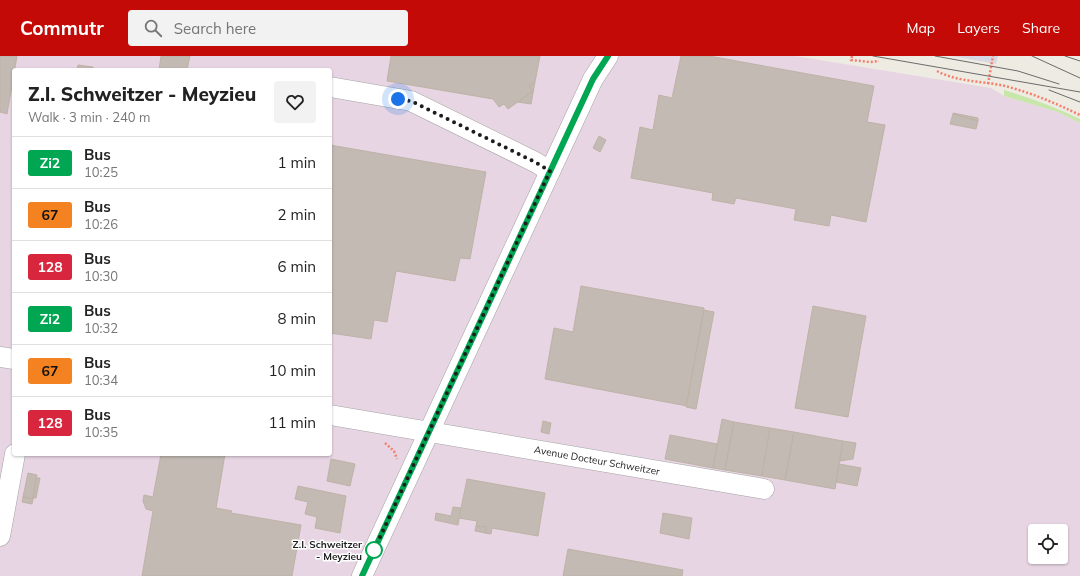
<!DOCTYPE html>
<html lang="en">
<head>
<meta charset="utf-8">
<style>
	body { margin:0; font-family:Mulish,sans-serif; background:#f2f2f2; color:#222; height:100vh; display:flex; flex-direction:column; font-size:15px; white-space:nowrap }
	* { box-sizing:border-box; margin:0 }
	p { font-size:13px; color:#767676 }
	.icon { flex:none; width:22px; height:22px; fill:none; stroke:currentColor; stroke-width:2; stroke-linecap:round; stroke-linejoin:round }
	.map { position:relative; flex:1; overflow:hidden }
	.panel { position:absolute; left:12px; top:12px; width:320px; height:388px; display:flex; flex-direction:column; background:#fff; border-radius:4px; box-shadow:0 1px 3px #0004 }
	.panel>* { flex:none }
	.badge { padding:0 8px; border-radius:3px; font-size:14px; line-height:26px }
	.fabs { position:absolute; left:1028px; top:468px; display:grid; gap:8px }
	.fabs a { display:grid; place-items:center; width:40px; height:40px; border-radius:4px; background:#fff; box-shadow:0 1px 3px #0004; font-size:20px }
	.you { position:absolute; width:20px; height:20px; margin:-10px; border:3px solid #fff; border-radius:50%; background:#1a73e8; box-shadow:0 0 0 6px #1a73e833 }
	.map>.badge { position:absolute; translate:-50% -50%; box-shadow:0 0 0 2px #fff }
	.round { display:grid; place-items:center; flex:none; width:42px; height:42px; border-radius:4px; background:#f2f2f2 }
	.head { display:flex; align-items:center; justify-content:space-between; height:68px; padding:0 16px }
	h1 { font-size:19px; font-weight:800; line-height:30px }
	ul { padding:0; list-style:none }
	li { display:flex; align-items:center; gap:12px; height:52px; padding:0 16px; border-top:1px solid #e0e0e0 }
	li div { flex:1 }
	li b { display:block; font-size:15px }
	li em { font-style:normal }
	li .badge { min-width:44px; font-weight:700; text-align:center }
	header { display:flex; align-items:center; gap:24px; box-sizing:border-box; height:56px; padding:0 20px; background:#c40a06; color:#fff }
	header strong { font-size:19px }
	nav { display:flex; gap:22px; margin-inline-start:auto; font-size:14px }
	.search { width:280px; height:36px; background:#f2f2f2; display:flex; align-items:center; gap:10px; box-sizing:border-box; padding:0 14px; border-radius:4px; color:#767676; font-size:15px }
	.map>svg:first-child { display:block }
	.industrial { fill:#e7d5e3; fill-rule:evenodd }
	.grass { fill:#c7e7aa }
	.plaza { fill:#d8d7e4 }
	.building { fill:#c2bab3; stroke:#bfb2a6 }
	.lines { fill:none; stroke-linecap:round; stroke-linejoin:round }
	.minor-casing { stroke:#a4a4a4; stroke-width:21 }
	.path { stroke:#f57e6d; stroke-width:2.5; stroke-dasharray:2 2; stroke-linecap:butt }
	.minor { stroke:#fff; stroke-width:20 }
	.tram { stroke:#6b6b6b; stroke-width:1 }
	.line-casing { stroke:#fff; stroke-width:9 }
	.line { stroke:#00a651; stroke-width:6 }
	.walk { stroke:#1d1d1d; stroke-width:4; stroke-dasharray:0 7.2 }
	.stop-dot { fill:#fff; stroke:#00a651; stroke-width:2 }
	.labels { text-anchor:middle; stroke-width:3; stroke-linejoin:round; paint-order:stroke }
	.street-label { font-size:10px; fill:#1d1d1d; stroke:#fff }
	.stop-label { font-size:10px; font-weight:bold; fill:#1d1d1d; stroke:#fff; text-anchor:end }
</style>
</head>
<body>
<header>
<strong>Commutr</strong>
<div class="search"><svg class="icon" aria-label="search" viewBox="0 0 24 24"><circle cx="10" cy="10" r="6"/><path d="M15 15l6 6"/></svg>Search here</div>
<nav><a>Map</a><a>Layers</a><a>Share</a></nav>
</header>
<div class="map">
<svg width="1080" height="520" viewBox="0 0 1080 520">
	<rect width="100%" height="100%" fill="#eeebe3"/>
	<path class="industrial" d="M0,0H795L991,32L1004,40L1058,56L1080,67V520H0ZM14,14H330V398H14ZM1035,475H1061V501H1035Z"/>
	<path class="grass" d="M1004,34C1031,42 1055,51 1080,63V67L1058,56L1004,40Z"/>
	<polygon class="plaza" points="952,0 998,0 996,8"/>
	<g class="building">
		<polygon points="0,0 17,0 7,58 0,56"/>
		<polygon points="161,0 190,0 187,14 159,14"/>
		<polygon points="391,0 540,0 535,26 529,30 533,35 508,53 504,48 499,51 493,43 387,25"/>
		<polygon points="681,0 709,0 874,30 867,66 885,69 866,166 831,159 829,170 794,164 796,153 736,142 734,148 712,144 713,137 631,122 640,71 653,74 659,39 672,42"/>
		<polygon points="78,9 93,11 93,14 77,14"/>
		<polygon points="535,26 531,48 518,46 533,35 529,30"/>
		<polygon points="953,57 978,62 978,65 953,58"/>
		<polygon points="953,58 978,65 976,73 950,68"/>
		<polygon points="599,80 606,84 600,96 593,92"/>
		<polygon points="330,89 486,116 470,203 460,202 455,225 396,215 387,266 374,264 371,283 330,277"/>
		<polygon points="581,230 704,252 687,350 545,323 554,272 573,276"/>
		<polygon points="813,250 866,260 848,361 795,352"/>
		<polygon points="704,254 714,256 696,353 686,351"/>
		<polygon points="722,363 734,366 725,414 713,412"/>
		<polygon points="543,365 551,367 549,378 541,376"/>
		<polygon points="734,366 770,372 762,420 725,414"/>
		<polygon points="770,372 794,376 785,424 762,420"/>
		<polygon points="794,376 843,385 835,433 785,424"/>
		<polygon points="670,379 717,388 713,412 665,403"/>
		<polygon points="843,385 856,387 853,403 840,405"/>
		<polygon points="161,398 225,398 216,452 232,455 231,457 301,469 292,520 142,520 153,455 146,453 143,445 144,439 153,441"/>
		<polygon points="331,403 355,408 350,430 327,425"/>
		<polygon points="839,408 861,412 857,430 836,426"/>
		<polygon points="28,417 37,419 33,443 23,441"/>
		<polygon points="36,422 40,422 36,442 33,442"/>
		<polygon points="467,423 545,437 538,480 492,472 491,478 485,477 486,471 476,470 477,465 459,462"/>
		<polygon points="298,430 346,440 340,477 315,472 317,461 305,458 308,446 295,443"/>
		<polygon points="23,441 33,443 32,448 22,446"/>
		<polygon points="453,451 461,452 458,469 435,464 436,457 451,460"/>
		<polygon points="663,457 692,462 689,483 660,477"/>
		<polygon points="476,470 486,471 485,477 475,475"/>
		<polygon points="568,493 683,514 682,520 563,520"/>
	</g>
	<g class="lines">
		<g class="minor-casing">
			<g id="minor">
				<polyline points="330,31 411,45 535,106 550,115"/>
				<polyline points="0,301 14,303"/>
				<polyline points="330,359 764,433"/>
				<polyline points="0,480 15,398"/>
				<polyline points="362,520 593,23 608,0"/>
			</g>
		</g>
		<g class="path">
			<polyline points="852,0 851,4 870,6 879,5"/>
			<path d="M937,15C957,26 983,25 1005,30C1032,37 1055,47 1080,59"/>
			<polyline points="988,28 993,0"/>
			<polyline points="385,387 394,395 397,403"/>
		</g>
		<use href="#minor" class="minor"/>
		<g class="tram">
			<polyline points="873,0 1080,36"/>
			<polyline points="935,0 1018,15 1059,28"/>
			<polyline points="1032,0 1080,22"/>
			<polyline points="1065,0 1080,5"/>
			<polyline points="1049,34 1080,46"/>
		</g>
	</g>
	<g class="lines">
		<g class="line-casing">
			<polyline id="line" points="362,520 593,23 608,0"/>
		</g>
		<use href="#line" class="line"/>
		<polyline class="walk" points="374,494 550,115 535,106 411,45 398,43"/>
	</g>
	<circle class="stop-dot" cx="374" cy="494" r="8"/>
	<g class="labels">
		<g class="street-label">
			<text transform="translate(597 404) rotate(10)" y="4">Avenue Docteur Schweitzer</text>
		</g>
		<g class="stop-label">
			<text x="362" y="492">Z.I. Schweitzer<tspan x="362" dy="12">- Meyzieu</tspan></text>
		</g>
	</g>
</svg>
<div class="fabs">
<a><svg class="icon" aria-label="locate" viewBox="0 0 24 24"><circle cx="12" cy="12" r="6"/><path d="M12 2v4M12 18v4M2 12h4M18 12h4"/></svg></a>
</div>
<div class="you" style="left:398px;top:43px"></div>
<section class="panel">
<div class="head"><div><h1>Z.I. Schweitzer - Meyzieu</h1><p>Walk · 3 min · 240 m</p></div><a class="round"><svg class="icon" aria-label="heart" viewBox="0 0 24 24"><path d="M12 20l-8-8c-3-5 5-10 8-4 3-6 11-1 8 4z"/></svg></a></div>
<ul>
<li><span class="badge" style="background:#00a651;color:#fff">Zi2</span><div><b>Bus</b><p>10:25</p></div><em>1 min</em></li>
<li><span class="badge" style="background:#f58220;color:#111">67</span><div><b>Bus</b><p>10:26</p></div><em>2 min</em></li>
<li><span class="badge" style="background:#d7263d;color:#fff">128</span><div><b>Bus</b><p>10:30</p></div><em>6 min</em></li>
<li><span class="badge" style="background:#00a651;color:#fff">Zi2</span><div><b>Bus</b><p>10:32</p></div><em>8 min</em></li>
<li><span class="badge" style="background:#f58220;color:#111">67</span><div><b>Bus</b><p>10:34</p></div><em>10 min</em></li>
<li><span class="badge" style="background:#d7263d;color:#fff">128</span><div><b>Bus</b><p>10:35</p></div><em>11 min</em></li>
</ul>
</section>
</div>
</body>
</html>
